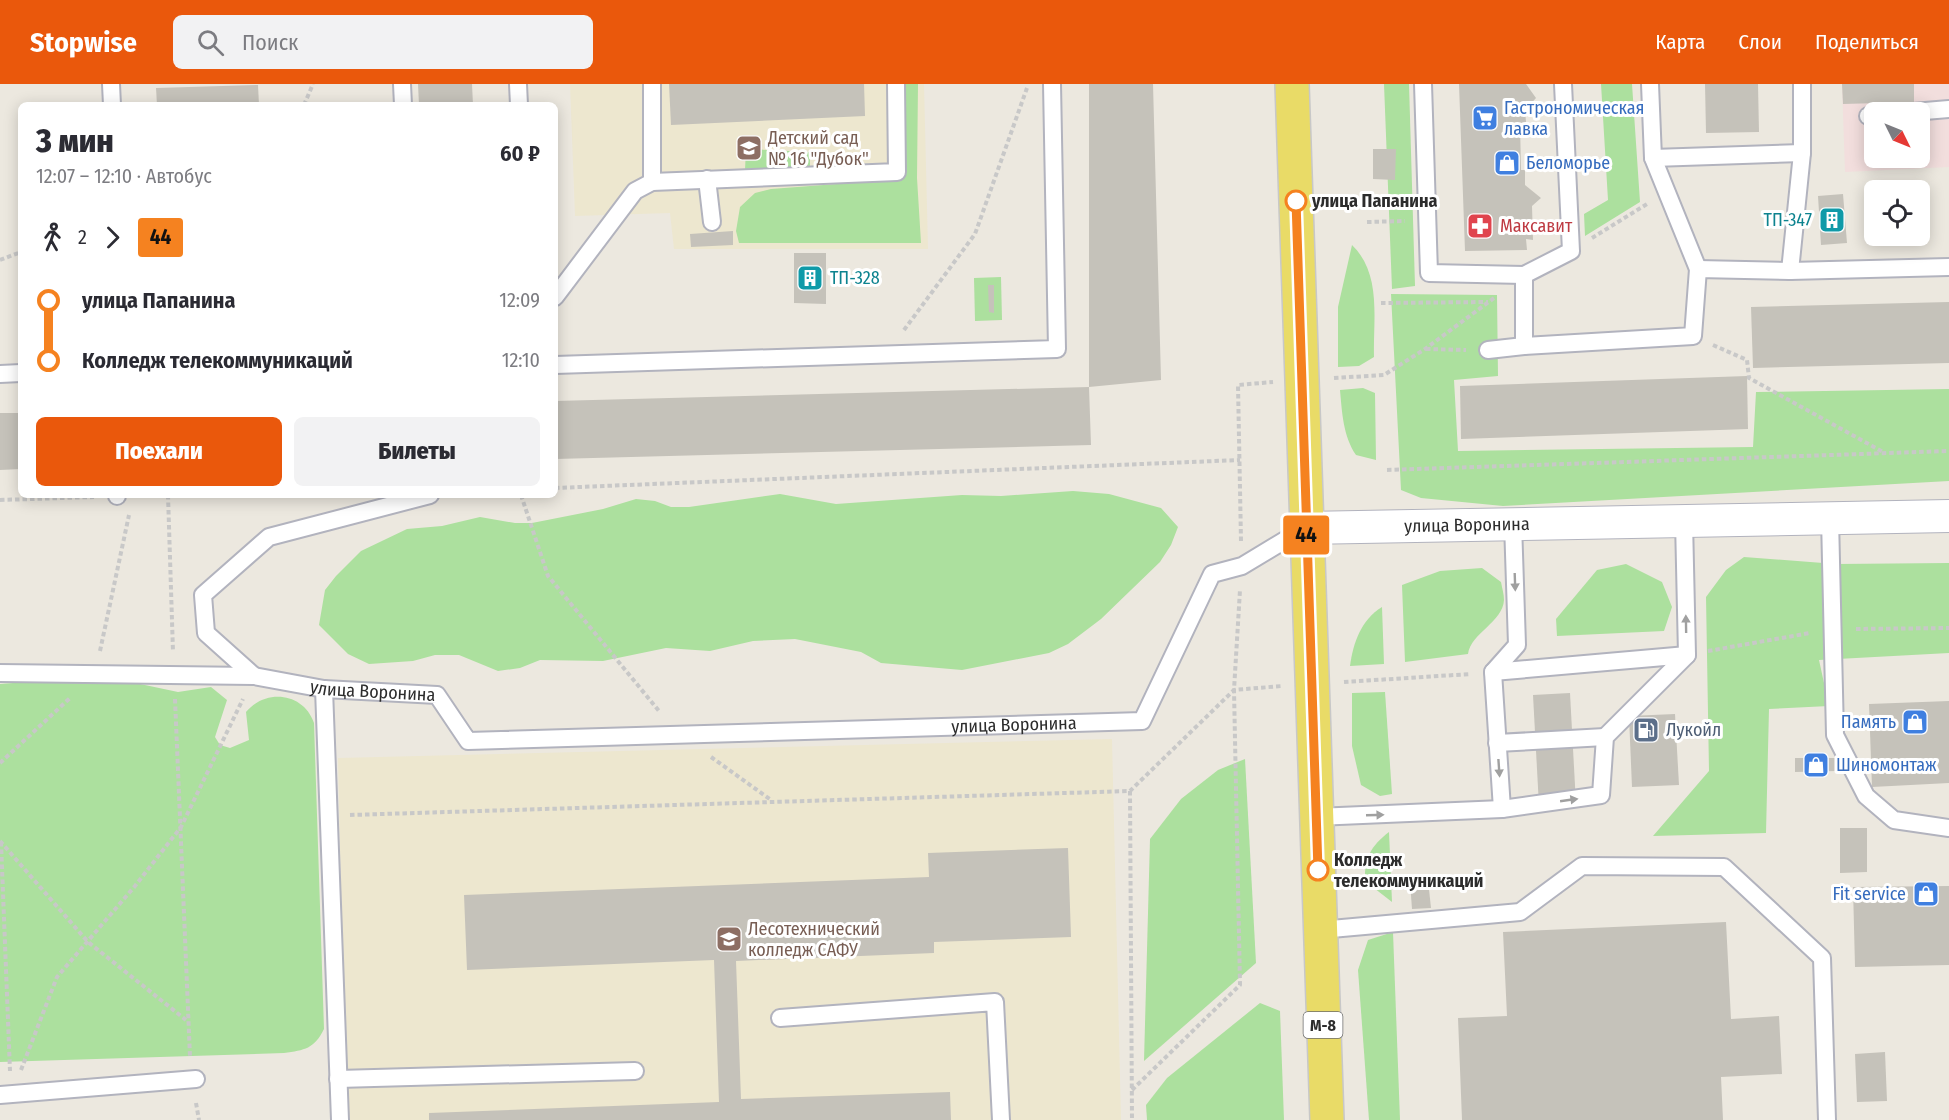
<!DOCTYPE html>
<html lang="ru">
<head>
<meta charset="utf-8">
<style>
	body { margin:0; font-family:"Fira Sans Condensed",sans-serif; background:#f2f2f3; color:#2b2b33; height:100vh; display:flex; flex-direction:column; font-size:22px; white-space:nowrap }
	* { box-sizing:border-box; margin:0 }
	p { font-size:20px; color:#7c7c81 }
	.icon { flex:none; width:33px; height:33px; fill:none; stroke:currentColor; stroke-width:2; stroke-linecap:round; stroke-linejoin:round }
	.map { position:relative; flex:1; overflow:hidden }
	.side { position:absolute; left:18px; top:18px; width:540px; height:396px; display:flex; flex-direction:column; background:#fff; border-radius:9px; box-shadow:0 3px 15px #0003 }
	.side>* { flex:none }
	.badge { padding:0 12px; border-radius:4px; font-size:21px; line-height:39px }
	.needle { width:39px; rotate:133deg }
	.tools { position:absolute; left:1864px; top:18px; display:grid; gap:12px }
	.tools a { display:grid; place-items:center; width:66px; height:66px; border-radius:9px; background:#fff; box-shadow:0 3px 15px #0003; font-size:30px }
	.map>.badge { position:absolute; translate:-50% -50%; box-shadow:0 0 0 3px #fff }
	.legs { display:flex; align-items:center; gap:9px; height:66px; padding:0 18px; font-size:20px }
	.legs p { margin-inline-start:auto }
	.summary { display:flex; align-items:center; justify-content:space-between; height:102px; padding:0 18px }
	h1 { font-size:33px; font-weight:800; line-height:45px }
	.cta { display:flex; gap:12px; margin-top:auto; padding:12px 18px }
	.cta a { flex:1; height:69px; border-radius:9px; background:#ea580c; color:#fff; font-size:24px; font-weight:800; line-height:69px; text-align:center }
	.cta a+a { background:#f2f2f3; color:#2b2b33 }
	ul { padding:0 18px; list-style:none }
	li { display:flex; align-items:center; gap:21px; height:60px; font-size:22px }
	li i { display:grid; place-items:center; width:9px; height:100%; margin:0 8px; background:currentColor }
	li i::after { content:''; width:15px; height:15px; margin:-8px; border:4px solid; border-radius:50%; background:#fff }
	li p { margin-inline-start:auto }
	li:first-child i { background:linear-gradient(#0000 50%,currentColor 0) }
	li:last-child i { background:linear-gradient(currentColor 50%,#0000 0) }
	header { display:flex; align-items:center; gap:36px; box-sizing:border-box; height:84px; padding:0 30px; background:#ea580c; color:#fff }
	header strong { font-size:28px }
	nav { display:flex; gap:33px; margin-inline-start:auto; font-size:21px }
	.search { width:420px; height:54px; background:#f2f2f3; display:flex; align-items:center; gap:15px; box-sizing:border-box; padding:0 21px; border-radius:9px; color:#7c7c81; font-size:22px }
	.map>svg:first-child { display:block }
	.education { fill:#ede7cf }
	.medical { fill:#f2dedd; fill-rule:evenodd }
	.green { fill:#ace09e }
	.building { fill:#c5c2ba }
	.lines { fill:none; stroke-linecap:round; stroke-linejoin:round }
	.lane-casing { stroke:#b2b3be; stroke-width:20 }
	.street-casing { stroke:#b2b3be; stroke-width:34 }
	.primary-casing { stroke:#c8c8c8; stroke-width:36 }
	.path { stroke:#c8c8c8; stroke-width:4; stroke-dasharray:4.5 3; stroke-linecap:butt }
	.lane { stroke:#fff; stroke-width:16 }
	.street { stroke:#fff; stroke-width:32 }
	.primary { stroke:#e9db67; stroke-width:33 }
	.oneway { fill:#a0a0a0 }
	.line-1-casing { stroke:#fff; stroke-width:14 }
	.line-1 { stroke:#f58220; stroke-width:9 }
	.stop-1-dot { fill:#fff; stroke:#f58220; stroke-width:3 }
	.labels { text-anchor:middle; stroke-width:6; stroke-linejoin:round; paint-order:stroke }
	.shield { fill:#fff; stroke:#6b6b6b; stroke-width:1.5 }
	.shield-label { font-size:16px; font-weight:bold; fill:#2c2c2c }
	.shop-label { font-size:18px; fill:#366cbe; stroke:#fff; text-anchor:start }
	.education-label { font-size:18px; fill:#785e54; stroke:#fff; text-anchor:start }
	.stop-label { font-size:18px; font-weight:bold; fill:#2c2c2c; stroke:#fff; text-anchor:start }
	.culture-label { font-size:18px; fill:#0d838f; stroke:#fff; text-anchor:end }
	.health-label { font-size:18px; fill:#be3a42; stroke:#fff; text-anchor:start }
	.street-label { font-size:18px; fill:#2c2c2c; stroke:#fff }
	.service-label { font-size:18px; fill:#4e5e75; stroke:#fff; text-anchor:start }
</style>
</head>
<body>
<header>
<strong>Stopwise</strong>
<div class="search"><svg class="icon" aria-label="search" viewBox="0 0 24 24"><circle cx="10" cy="10" r="6"/><path d="M15 15l6 6"/></svg>Поиск</div>
<nav><a>Карта</a><a>Слои</a><a>Поделиться</a></nav>
</header>
<div class="map">
<svg width="1949" height="1036" viewBox="0 0 1949 1036">
	<rect width="100%" height="100%" fill="#ece8df"/>
	<g class="education">
		<polygon points="570,0 924,0 928,165 674,165 670,129 575,132"/>
		<polygon points="1112,655 1121,1036 346,1036 338,674"/>
	</g>
	<path class="medical" d="M1842,0H1949V83L1845,88ZM1875,28H1920V74H1875Z"/>
	<g class="green">
		<polygon points="903,0 918,0 917,94 921,159 739,159 736,147 740,123 755,109 771,105 902,95"/>
		<polygon points="1384,0 1409,0 1415,202 1392,205"/>
		<polygon points="1601,0 1632,0 1640,118 1585,152 1584,130 1608,116"/>
		<polygon points="746,65 810,68 810,84 745,86"/>
		<path d="M1352,161C1382,190 1373,235 1374,273L1359,282L1338,283V223Z"/>
		<polygon points="1001,193 1002,236 975,237 974,194"/>
		<polygon points="1391,210 1497,211 1498,292 1454,296 1458,367 1753,363 1756,308 1949,305 1949,397 1503,422 1421,414 1401,406"/>
		<path d="M1363,304L1375,309L1376,376L1356,371C1343,352 1342,328 1340,306Z"/>
		<polygon points="1073,407 1109,410 1161,424 1178,443 1171,461 1160,478 1101,535 1068,560 1049,569 962,586 881,579 861,568 795,555 753,557 710,567 666,564 603,577 540,576 520,584 498,587 459,571 435,571 413,577 369,580 348,570 319,541 325,506 336,492 361,467 407,445 442,442 480,433 515,439 532,439 603,425 636,415 655,417 671,423 689,423 780,410 836,420 962,411 1001,412"/>
		<polygon points="1744,473 1836,480 1949,479 1949,569 1819,576 1829,622 1769,625 1766,749 1653,752 1709,687 1706,513 1726,486"/>
		<polygon points="1626,480 1662,498 1672,523 1664,547 1557,552 1556,535 1597,486"/>
		<path d="M1482,484L1501,498C1502,504 1504,510 1504,516C1503,538 1471,549 1468,570L1405,578L1402,501L1440,487Z"/>
		<path d="M1382,523L1384,580L1350,582C1353,559 1361,536 1382,523Z"/>
		<path d="M73,591L105,599L116,595L126,597L178,608L211,603L227,616L215,653L220,661L230,664L249,656L246,628C266,604 304,609 314,639L324,945C314,965 305,966 284,969L0,978V600L52,596Z"/>
		<polygon points="1385,608 1392,710 1380,712 1361,701 1352,662 1352,609"/>
		<polygon points="1245,675 1256,879 1144,977 1150,755 1181,715 1218,686"/>
		<path d="M1389,748L1392,818L1365,797C1364,774 1371,762 1389,748Z"/>
		<polygon points="1393,848 1400,1036 1369,1036 1358,886 1368,856"/>
		<polygon points="1260,919 1280,927 1284,1036 1147,1036 1146,1021 1167,994"/>
	</g>
	<g class="building">
		<polygon points="418,0 472,0 473,21 419,21"/>
		<polygon points="669,0 864,0 865,32 671,41"/>
		<polygon points="1089,0 1153,0 1161,296 1089,303 1091,361 555,375 555,317 1089,303"/>
		<polygon points="1459,0 1526,0 1536,14 1525,26 1526,38 1520,39 1521,86 1525,86 1525,101 1541,114 1532,122 1533,156 1526,155 1527,166 1465,167"/>
		<polygon points="1705,0 1758,0 1759,48 1706,49"/>
		<polygon points="1842,0 1914,0 1914,18 1843,20"/>
		<polygon points="258,1 259,21 157,21 156,4"/>
		<polygon points="1373,65 1396,65 1395,96 1373,95"/>
		<polygon points="1843,110 1847,159 1821,161 1818,112"/>
		<polygon points="733,147 733,161 691,163 690,150"/>
		<polygon points="794,169 826,169 826,220 794,219"/>
		<polygon points="988,201 994,201 994,229 989,228"/>
		<polygon points="1949,218 1949,279 1753,284 1751,223"/>
		<polygon points="1747,292 1748,345 1461,355 1460,302"/>
		<polygon points="0,329 21,329 21,385 0,386"/>
		<polygon points="1570,609 1576,720 1539,722 1533,611"/>
		<polygon points="1949,617 1949,699 1872,703 1869,620"/>
		<polygon points="1675,630 1679,701 1632,703 1629,632"/>
		<polygon points="1795,674 1837,674 1836,687 1795,688"/>
		<polygon points="1840,744 1867,744 1867,788 1840,789"/>
		<polygon points="1068,764 1071,853 934,858 934,869 736,877 741,1015 950,1008 951,1036 429,1036 429,1029 719,1018 714,876 467,886 464,811 929,793 928,769"/>
		<polygon points="1428,796 1431,824 1412,825 1410,798"/>
		<polygon points="1949,802 1949,881 1855,883 1853,803"/>
		<polygon points="1726,838 1731,935 1779,932 1782,990 1721,993 1723,1036 1462,1036 1458,934 1507,932 1503,848"/>
		<polygon points="1885,968 1887,1017 1857,1018 1855,970"/>
	</g>
	<g class="lines">
		<g class="lane-casing">
			<g id="lane">
				<polyline points="111,0 112,21"/>
				<polyline points="402,0 403,21"/>
				<polyline points="518,0 519,21"/>
				<polyline points="1423,0 1429,189 1524,191 1571,167 1563,0"/>
				<polyline points="1650,0 1653,74 1802,69"/>
				<polyline points="1913,28 1949,25"/>
				<polyline points="1868,32 1875,32"/>
				<polyline points="1653,74 1698,185"/>
				<polyline points="707,95 712,138"/>
				<polyline points="652,98 652,0"/>
				<polyline points="1790,187 1802,69 1802,0"/>
				<polyline points="1524,191 1524,262 1693,252 1698,185 1790,187 1949,183"/>
				<polyline points="555,213 635,107 652,98 897,88 896,0"/>
				<polyline points="1488,266 1524,262"/>
				<polyline points="555,281 1057,265 1052,0"/>
				<polyline points="0,290 21,289"/>
				<polyline points="117,411 117,412"/>
				<polyline points="1830,434 1835,651 1866,712 1894,736 1949,744"/>
				<polyline points="1493,588 1687,571"/>
				<path id="s1" d="M0,589L254,592L324,605L437,611L468,657L1142,637L1212,490L1242,482L1305,444"/>
				<polyline points="254,592 206,549 203,511 269,453 430,411"/>
				<polyline points="324,605 340,1036"/>
				<polyline points="1497,659 1605,653"/>
				<polyline points="1502,725 1493,588 1517,561 1513,439"/>
				<polyline points="1316,733 1502,725 1601,711 1605,653 1687,571 1684,437"/>
				<polyline points="1320,846 1520,828 1582,782 1724,783 1822,874 1827,1036"/>
				<polyline points="780,934 995,918 1001,1036"/>
				<polyline points="338,995 635,987"/>
				<polyline points="0,1011 196,995"/>
			</g>
		</g>
		<g class="street-casing">
			<g id="street">
				<path id="s2" d="M1305,444L1949,432"/>
			</g>
		</g>
		<g class="primary-casing">
			<polyline id="primary" points="1292,0 1327,1036"/>
		</g>
		<g class="path">
			<polyline points="304,21 313,0"/>
			<polyline points="1367,138 1405,137"/>
			<polyline points="1592,154 1647,120"/>
			<polyline points="0,176 21,168"/>
			<polyline points="1381,219 1488,218"/>
			<polyline points="904,246 975,150 1027,4"/>
			<polyline points="1713,261 1747,276 1749,294 1883,368"/>
			<polyline points="1426,265 1466,266"/>
			<polyline points="1334,294 1384,291 1425,265 1494,214"/>
			<polyline points="1387,386 1949,367"/>
			<polyline points="555,404 1240,376"/>
			<polyline points="168,411 173,568"/>
			<polyline points="521,411 548,492 659,627"/>
			<polyline points="0,416 94,413"/>
			<polyline points="1241,457 1238,301 1273,298"/>
			<polyline points="1856,545 1949,544"/>
			<polyline points="100,567 129,431"/>
			<polyline points="1708,567 1810,549"/>
			<polyline points="1344,598 1471,590"/>
			<polyline points="175,615 190,973"/>
			<polyline points="711,673 771,716"/>
			<polyline points="0,679 70,614"/>
			<polyline points="1130,707 1132,1036"/>
			<polyline points="350,731 1130,707 1234,606 1282,602"/>
			<polyline points="0,757 88,858 186,936"/>
			<polyline points="1,758 10,987"/>
			<polyline points="21,986 57,893 135,802 181,743 243,615"/>
			<polyline points="1132,1006 1240,901 1234,606 1240,506"/>
			<polyline points="196,1019 199,1036"/>
		</g>
		<use href="#lane" class="lane"/>
		<use href="#street" class="street"/>
		<use href="#primary" class="primary"/>
	</g>
	<defs><path id="oneway-solid" d="M-6-.8H1V-3.2L6.5 0L1 3.2V.8H-6Z" transform="scale(1.5)"/></defs>
	<g class="oneway">
		<use href="#oneway-solid" transform="translate(1515 498) rotate(88)"/>
		<use href="#oneway-solid" transform="translate(1686 540) rotate(-91)"/>
		<use href="#oneway-solid" transform="translate(1499 684) rotate(86)"/>
		<use href="#oneway-solid" transform="translate(1569 716) rotate(-8)"/>
		<use href="#oneway-solid" transform="translate(1375 731) rotate(-2)"/>
	</g>
	<g class="lines">
		<g class="line-1-casing">
			<polyline id="line-1" points="1296,117 1318,786"/>
		</g>
		<use href="#line-1" class="line-1"/>
	</g>
	<defs>
		<g id="supermarket-square" transform="scale(1.35)"><rect x="-9" y="-9" width="18" height="18" rx="4" fill="#3f7fe0" stroke="#fff"/><path d="M-6-5.5h2.5l.6 2H6L4.5 2H-2.5L-4.4-4H-6ZM-1.5 3.2a1.3 1.3 0 1 0 .1 0ZM3 3.2a1.3 1.3 0 1 0 .1 0Z" fill="#fff"/></g>
		<g id="school-square" transform="scale(1.35)"><rect x="-9" y="-9" width="18" height="18" rx="4" fill="#8d6e63" stroke="#fff"/><path d="M0-5L7-2L0 1L-7-2ZM-4 1L0 2.5L4 1V4Q0 6-4 4Z" fill="#fff"/></g>
		<g id="shop-square" transform="scale(1.35)"><rect x="-9" y="-9" width="18" height="18" rx="4" fill="#3f7fe0" stroke="#fff"/><path d="M-5-2.5h2.3a2.7 3.5 0 0 1 5.4 0H5L5.5 6h-11ZM-1.5-2.5h3a1.5 2.3 0 0 0-3 0Z" fill="#fff"/></g>
		<g id="building-square" transform="scale(1.35)"><rect x="-9" y="-9" width="18" height="18" rx="4" fill="#0f9aa8" stroke="#fff"/><path d="M-4-6H4V6H1V3H-1V6H-4ZM-2.5-4.3h1.7v1.8h-1.7ZM.8-4.3h1.7v1.8H.8ZM-2.5-1h1.7V.8h-1.7ZM.8-1h1.7V.8H.8Z" fill="#fff"/></g>
		<g id="pharmacy-square" transform="scale(1.35)"><rect x="-9" y="-9" width="18" height="18" rx="4" fill="#e0444e" stroke="#fff"/><path d="M-2-6h4v4h4v4h-4v4h-4v-4h-4v-4h4Z" fill="#fff"/></g>
		<g id="fuel-square" transform="scale(1.35)"><rect x="-9" y="-9" width="18" height="18" rx="4" fill="#5c6f8a" stroke="#fff"/><path d="M-5.5-6h7V0h2V4h1.3V-2.5L3-4.5l.8-.8L6-3V5H2.5V1h-1V6h-7ZM-4.2-4.7v3.2H.2V-4.7Z" fill="#fff"/></g>
		<g id="university-square" transform="scale(1.35)"><rect x="-9" y="-9" width="18" height="18" rx="4" fill="#8d6e63" stroke="#fff"/><path d="M0-5L7-2L0 1L-7-2ZM-4 1L0 2.5L4 1V4Q0 6-4 4Z" fill="#fff"/></g>
	</defs>
	<g fill-rule="evenodd">
		<use href="#supermarket-square" x="1485" y="34"/>
		<use href="#school-square" x="749" y="64"/>
		<use href="#shop-square" x="1507" y="79"/>
		<use href="#building-square" x="1832" y="136"/>
		<use href="#pharmacy-square" x="1480" y="142"/>
		<use href="#building-square" x="810" y="194"/>
		<use href="#shop-square" x="1915" y="638"/>
		<use href="#fuel-square" x="1646" y="646"/>
		<use href="#shop-square" x="1816" y="681"/>
		<use href="#shop-square" x="1926" y="810"/>
		<use href="#university-square" x="729" y="855"/>
	</g>
	<g class="stop-1-dot">
		<circle cx="1296" cy="117" r="10"/>
		<circle cx="1318" cy="786" r="10"/>
	</g>
	<g class="labels">
		<rect class="shield" x="1303.5" y="928" width="39" height="26" rx="4.5"/>
		<g class="shield-label">
			<text x="1323" y="947">М-8</text>
		</g>
		<g class="shop-label">
			<text x="1504" y="30">Гастрономическая<tspan x="1504" dy="21">лавка</tspan></text>
			<text x="1526" y="85">Беломорье</text>
			<text x="1896" y="644" text-anchor="end">Память</text>
			<text x="1836" y="687">Шиномонтаж</text>
			<text x="1906" y="816" text-anchor="end">Fit service</text>
		</g>
		<g class="education-label">
			<text x="768" y="60">Детский сад<tspan x="768" dy="21">№ 16 "Дубок"</tspan></text>
			<text x="748" y="851">Лесотехнический<tspan x="748" dy="21">колледж САФУ</tspan></text>
		</g>
		<g class="stop-label">
			<text x="1312" y="123">улица Папанина</text>
			<text x="1334" y="782">Колледж<tspan x="1334" dy="21">телекоммуникаций</tspan></text>
		</g>
		<g class="culture-label">
			<text x="1812" y="142">ТП-347</text>
			<text x="830" y="200" text-anchor="start">ТП-328</text>
		</g>
		<g class="health-label">
			<text x="1500" y="148">Максавит</text>
		</g>
		<g class="street-label">
			<text dy="6" stroke="none"><textPath href="#s2" startOffset="162">улица Воронина</textPath></text>
			<text dy="6" stroke="none"><textPath href="#s1" startOffset="374">улица Воронина</textPath></text>
			<text dy="6" stroke="none"><textPath href="#s1" startOffset="1040">улица Воронина</textPath></text>
		</g>
		<g class="service-label">
			<text x="1666" y="652">Лукойл</text>
		</g>
	</g>
</svg>
<div class="tools">
<a><svg class="needle" viewBox="-14 -14 28 28"><path d="M0-13l5 13h-10z" fill="#e53935"/><path d="M0 13l5-13h-10z" fill="#7c7c81"/></svg></a>
<a><svg class="icon" aria-label="locate" viewBox="0 0 24 24"><circle cx="12" cy="12" r="6"/><path d="M12 2v4M12 18v4M2 12h4M18 12h4"/></svg></a>
</div>
<b class="badge" style="left:1306px;top:451px;background:#f58220;color:#111">44</b>
<section class="side">
<div class="summary"><div><h1>3 мин</h1><p>12:07 – 12:10 · Автобус</p></div><b>60 ₽</b></div>
<div class="legs"><svg class="icon" aria-label="walk" viewBox="0 0 24 24"><circle cx="13" cy="4" r="2"/><path d="M13 8l-2 6 4 7M11 14l-3 7M7 12l3-4h3l4 4"/></svg>2<svg class="icon" aria-label="forward" viewBox="0 0 24 24"><path d="M9 5l7 7-7 7"/></svg><b class="badge" style="background:#f58220;color:#111">44</b></div>
<ul>
<li><i style="color:#f58220"></i><b>улица Папанина</b><p>12:09</p></li>
<li><i style="color:#f58220"></i><b>Колледж телекоммуникаций</b><p>12:10</p></li>
</ul>
<div class="cta"><a>Поехали</a><a>Билеты</a></div>
</section>
</div>
</body>
</html>
